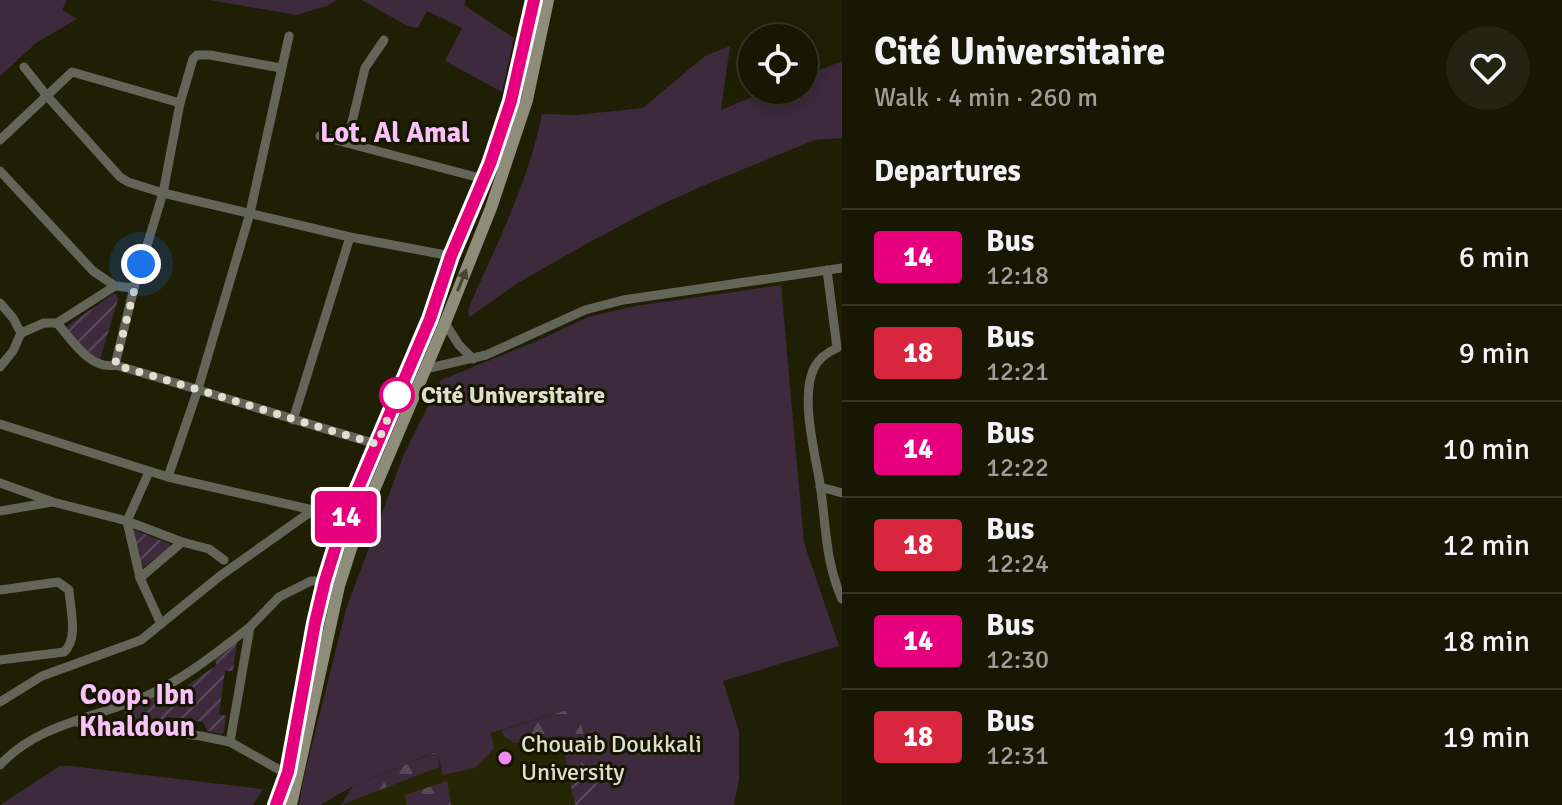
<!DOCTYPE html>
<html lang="en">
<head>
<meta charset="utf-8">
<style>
	body { margin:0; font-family:Signika,sans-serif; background:#242413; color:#f1f3f6; height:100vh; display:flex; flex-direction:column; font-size:30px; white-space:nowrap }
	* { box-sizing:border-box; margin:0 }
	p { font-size:26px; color:#9e9f9a }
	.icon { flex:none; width:44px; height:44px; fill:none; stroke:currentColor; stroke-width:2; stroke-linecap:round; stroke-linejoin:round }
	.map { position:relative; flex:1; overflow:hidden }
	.panel { display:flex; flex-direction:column; background:#171704; width:720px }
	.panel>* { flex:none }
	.badge { padding:0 16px; border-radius:6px; font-size:28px; line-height:52px }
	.tools { position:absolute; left:738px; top:24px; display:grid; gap:16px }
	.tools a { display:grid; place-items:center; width:80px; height:80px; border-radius:50%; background:#171704; box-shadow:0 4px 20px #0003,0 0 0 2px #363626; font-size:40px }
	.you { position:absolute; width:40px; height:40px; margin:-20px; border:6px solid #fff; border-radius:50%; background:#1a73e8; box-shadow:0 0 0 12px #1a73e833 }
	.map>.badge { position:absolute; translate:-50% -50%; box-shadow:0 0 0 4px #fff }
	h2 { padding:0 32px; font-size:30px; line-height:72px }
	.round { display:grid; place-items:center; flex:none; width:84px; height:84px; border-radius:42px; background:#242413 }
	.summary { display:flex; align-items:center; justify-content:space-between; height:136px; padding:0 32px }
	h1 { font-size:38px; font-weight:700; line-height:60px }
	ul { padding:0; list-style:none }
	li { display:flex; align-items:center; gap:24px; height:96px; padding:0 32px; border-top:2px solid #363626 }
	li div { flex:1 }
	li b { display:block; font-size:30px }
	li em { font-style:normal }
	li .badge { min-width:88px; font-weight:700; text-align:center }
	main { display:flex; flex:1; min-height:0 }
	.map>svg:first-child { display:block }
	.built { fill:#262604 }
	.green { fill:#3d2a3d }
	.forest { fill:url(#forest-firs) }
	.garden { fill:url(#garden-furrows) }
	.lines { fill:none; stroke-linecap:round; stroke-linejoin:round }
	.minor { stroke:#646559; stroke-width:9 }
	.secondary { stroke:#8d8d7a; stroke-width:12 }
	.oneway { fill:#464631 }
	.line-casing { stroke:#fff; stroke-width:18 }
	.line { stroke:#e6007e; stroke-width:12 }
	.walk { stroke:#dedfd0; stroke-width:8; stroke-dasharray:0 14.4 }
	.stop-dot { fill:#fff; stroke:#e6007e; stroke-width:4 }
	.poi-dot { fill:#f28af3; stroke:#161600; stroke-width:3 }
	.labels { text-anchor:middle; stroke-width:6; stroke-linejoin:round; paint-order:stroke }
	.stop-label { font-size:24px; font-weight:bold; fill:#dedfd0; stroke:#161600; text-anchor:start }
	.poi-label { font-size:24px; fill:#dedfd0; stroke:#161600; text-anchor:start }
	.quarter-label { font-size:28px; font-weight:bold; fill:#fbc1fb; stroke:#161600 }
</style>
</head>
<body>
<main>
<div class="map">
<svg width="842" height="805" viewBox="0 0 842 805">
	<defs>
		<pattern id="forest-firs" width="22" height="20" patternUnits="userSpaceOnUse" patternTransform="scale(2)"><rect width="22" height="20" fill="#3d2a3d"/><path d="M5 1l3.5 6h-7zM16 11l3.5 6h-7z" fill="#594858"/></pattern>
		<pattern id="garden-furrows" width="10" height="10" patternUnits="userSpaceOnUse" patternTransform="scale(2)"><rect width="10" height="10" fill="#3d2a3d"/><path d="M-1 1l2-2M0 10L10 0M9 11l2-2" fill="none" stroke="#594858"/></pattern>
	</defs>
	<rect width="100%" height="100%" fill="#1f1f06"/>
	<polygon class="built" points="576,707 597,779 594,805 341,805 353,786 448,747"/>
	<g class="green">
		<polygon points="0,0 67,0 62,10 77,19 36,43 0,76"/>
		<polygon points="210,0 337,0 327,6 296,15"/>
		<polygon points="362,0 466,0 464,5 514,38 502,92 445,61 462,28 427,11 418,28 407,26"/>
		<path d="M730,46L721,110L769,90H804V76L842,61V138L815,140L707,184L656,207L586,244L516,284L470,317L468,312L471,302C499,240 529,180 542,114L576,115L643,108L705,56Z"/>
		<polygon points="781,285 804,543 839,646 723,681 739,731 739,779 734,805 594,805 597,779 576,707 491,733 494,749 475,768 443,775 437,751 353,786 320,805 299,805 304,777 346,609 404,454 441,380 537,341 588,317 636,306"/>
		<polygon points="60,766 71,766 263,789 253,805 0,805"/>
	</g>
	<g class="forest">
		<polygon points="576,707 593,766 577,768 568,772 562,736 515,743 504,737 502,730"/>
		<polygon points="438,751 439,767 341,805 353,786"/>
		<polygon points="447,781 451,805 407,805 405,795"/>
	</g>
	<g class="garden">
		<polygon points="113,294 116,294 118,299 100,360 96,360 69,333 66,327"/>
		<polygon points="135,530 170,544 170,547 142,568 133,532"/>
		<polygon points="237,641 233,671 225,671 219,714 226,716 224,732 222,734 207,731 203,722 167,717 166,723 163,724 133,722 125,717 124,712 126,707 175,686 179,691 181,690 217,665 214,658"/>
		<polygon points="593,766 597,779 594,805 575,805 568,772 577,768"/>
	</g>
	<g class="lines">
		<g class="minor">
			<polyline points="24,67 47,96 120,177 128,182 163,193 350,237 451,256"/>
			<polyline points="320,136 484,179"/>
			<polyline points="0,140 72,72 180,103"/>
			<polyline points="347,143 365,68 384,40"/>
			<polyline points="0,171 93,271 115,286 134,288 115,365"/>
			<path d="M827,270L837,348C828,352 819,358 814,368C800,397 815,453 820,484C826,523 825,562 842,599"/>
			<polyline points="134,288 163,193 180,103 193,59 197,55 210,55 281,68"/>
			<polyline points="0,303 13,318 21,333 13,351 0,367"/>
			<polyline points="57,323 115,286"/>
			<polyline points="445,323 459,345 473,359"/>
			<path d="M21,333L44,323H57C72,340 90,370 115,365C203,390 289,419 377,444"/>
			<polyline points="425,369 486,355 585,310 623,300 842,268"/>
			<polyline points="293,420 350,237"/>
			<path d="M0,424L168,477L313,510C330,513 346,512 362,518"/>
			<polyline points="149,472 127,521 140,578 161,624"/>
			<polyline points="168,477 198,389 250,213 289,36"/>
			<polyline points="0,483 53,502 127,521 182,542 209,549 224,560"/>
			<polyline points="820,487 842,493"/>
			<polyline points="0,511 52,502"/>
			<polyline points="140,578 182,542"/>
			<path d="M0,590L58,582L69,590C70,608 79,639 64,652L0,660"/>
			<polyline points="0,702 42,676 141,640 220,576 313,510"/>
			<polyline points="76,722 201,736 230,742 278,769 288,772"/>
			<polyline points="230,742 250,627 279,597 311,581 325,581"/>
			<path d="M0,765C38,723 98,718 148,695C186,678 217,652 250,627"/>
		</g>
		<g class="secondary">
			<polyline points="276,805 288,772 315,623 342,526 430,319 451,256 490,164 511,101 534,0"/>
			<polyline points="291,805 339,586 357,530 445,323 491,208 527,100 548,0"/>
		</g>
	</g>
	<defs><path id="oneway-solid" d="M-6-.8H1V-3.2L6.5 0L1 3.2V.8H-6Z" transform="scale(2)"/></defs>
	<use class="oneway" href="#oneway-solid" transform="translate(462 280) rotate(-68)"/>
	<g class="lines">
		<g class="line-casing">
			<polyline id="line" points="276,805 288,772 315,623 325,581 342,526 430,319 451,256 490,164 511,101 534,0"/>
		</g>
		<use href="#line" class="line"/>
		<path class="walk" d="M141,264L115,365C203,390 289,419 377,444L400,390L397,395"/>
	</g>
	<circle class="stop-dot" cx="397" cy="395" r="16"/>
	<circle class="poi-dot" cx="505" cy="758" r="8"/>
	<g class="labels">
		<g class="stop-label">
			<text x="421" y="403">Cité Universitaire</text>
		</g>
		<g class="poi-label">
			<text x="521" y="752">Chouaib Doukkali<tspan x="521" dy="28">University</tspan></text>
		</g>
		<g class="quarter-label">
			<text x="395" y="142">Lot. Al Amal</text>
			<text x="137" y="704">Coop. Ibn<tspan x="137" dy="32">Khaldoun</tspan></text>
		</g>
	</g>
</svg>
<div class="tools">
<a><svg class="icon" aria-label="locate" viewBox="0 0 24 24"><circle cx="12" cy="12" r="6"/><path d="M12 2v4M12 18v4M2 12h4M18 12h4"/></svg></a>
</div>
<div class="you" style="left:141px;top:264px"></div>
<b class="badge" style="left:346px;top:517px;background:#e6007e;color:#fff">14</b>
</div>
<section class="panel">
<div class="summary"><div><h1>Cité Universitaire</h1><p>Walk · 4 min · 260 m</p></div><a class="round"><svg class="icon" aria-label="heart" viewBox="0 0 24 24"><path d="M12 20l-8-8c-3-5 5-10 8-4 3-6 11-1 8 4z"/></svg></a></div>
<h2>Departures</h2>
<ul>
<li><span class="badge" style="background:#e6007e;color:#fff">14</span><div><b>Bus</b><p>12:18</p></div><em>6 min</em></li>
<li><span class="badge" style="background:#d7263d;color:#fff">18</span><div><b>Bus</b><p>12:21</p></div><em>9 min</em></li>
<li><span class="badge" style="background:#e6007e;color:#fff">14</span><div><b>Bus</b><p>12:22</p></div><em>10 min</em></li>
<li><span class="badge" style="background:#d7263d;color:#fff">18</span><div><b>Bus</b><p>12:24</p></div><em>12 min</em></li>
<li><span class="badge" style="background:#e6007e;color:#fff">14</span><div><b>Bus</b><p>12:30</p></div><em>18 min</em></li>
<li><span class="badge" style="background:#d7263d;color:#fff">18</span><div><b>Bus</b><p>12:31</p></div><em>19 min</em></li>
</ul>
</section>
</main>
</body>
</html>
